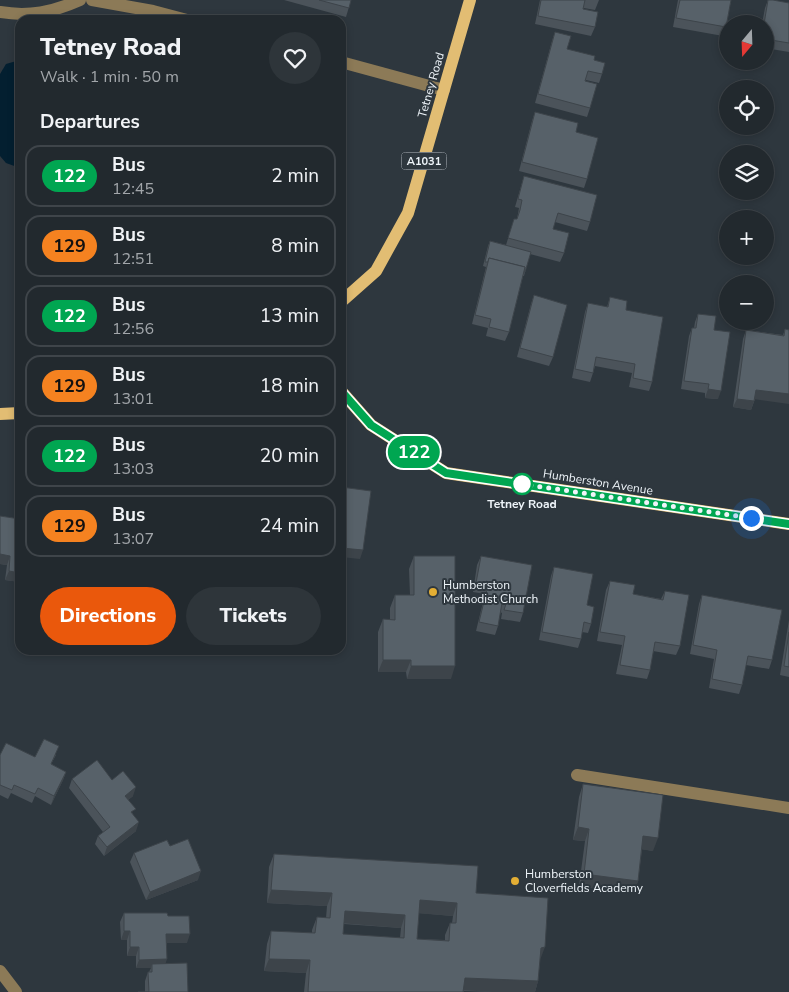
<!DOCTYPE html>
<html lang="en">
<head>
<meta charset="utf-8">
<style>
	body { margin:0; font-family:"Nunito Sans",sans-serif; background:#2e353a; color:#f1f3f6; height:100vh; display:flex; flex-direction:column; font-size:19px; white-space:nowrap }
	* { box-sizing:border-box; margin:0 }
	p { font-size:16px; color:#a2a6aa }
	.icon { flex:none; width:28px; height:28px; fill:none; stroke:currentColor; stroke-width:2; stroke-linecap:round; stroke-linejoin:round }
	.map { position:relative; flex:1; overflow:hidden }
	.details { position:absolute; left:15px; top:15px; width:331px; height:640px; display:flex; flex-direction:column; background:#22292e; border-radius:15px; box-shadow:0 2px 8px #0003,0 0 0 1px #3f454a }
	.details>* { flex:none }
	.badge { padding:0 10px; border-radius:16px; font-size:18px; line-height:32px }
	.needle { width:32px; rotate:199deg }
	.controls { position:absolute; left:719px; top:15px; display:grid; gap:10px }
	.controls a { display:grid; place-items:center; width:55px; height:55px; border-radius:50%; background:#22292e; box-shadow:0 2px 8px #0003,0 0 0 1px #3f454a; font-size:25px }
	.you { position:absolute; width:25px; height:25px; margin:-12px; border:4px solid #fff; border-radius:50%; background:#1a73e8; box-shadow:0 0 0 8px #1a73e833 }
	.map>.badge { position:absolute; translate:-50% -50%; box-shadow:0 0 0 2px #fff }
	h2 { padding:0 25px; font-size:19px; line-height:45px }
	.round { display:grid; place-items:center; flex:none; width:52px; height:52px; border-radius:26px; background:#2e353a }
	.headline { display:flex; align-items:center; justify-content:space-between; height:85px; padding:0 25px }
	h1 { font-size:24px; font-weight:800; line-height:38px }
	.action { display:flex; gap:10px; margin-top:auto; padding:10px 25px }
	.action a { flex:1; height:58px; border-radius:30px; background:#ea580c; color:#fff; font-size:20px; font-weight:800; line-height:58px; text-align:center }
	.action a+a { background:#2e353a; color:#f1f3f6 }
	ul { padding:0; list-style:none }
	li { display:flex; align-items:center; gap:15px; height:62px; margin:0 10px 8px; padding:0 15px; border:2px solid #3f454a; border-radius:15px }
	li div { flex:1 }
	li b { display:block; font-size:19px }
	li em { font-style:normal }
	li .badge { min-width:55px; font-weight:700; text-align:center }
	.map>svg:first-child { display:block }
	.water { fill:#031f30 }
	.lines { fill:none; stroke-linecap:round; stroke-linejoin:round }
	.minor { stroke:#8c7a57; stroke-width:12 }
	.major { stroke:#e2bd73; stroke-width:12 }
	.wall { fill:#4b535a; fill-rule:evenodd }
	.shaded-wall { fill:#3d444a }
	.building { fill:#576169; stroke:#3d444a; fill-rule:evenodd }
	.line-casing { stroke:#fff; stroke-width:11 }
	.line { stroke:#00a651; stroke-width:8 }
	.walk { stroke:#eef4f9; stroke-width:5; stroke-dasharray:0 9 }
	.stop-dot { fill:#fff; stroke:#00a651; stroke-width:2.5 }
	.poi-dot { fill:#e3ae34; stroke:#2e373e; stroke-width:2 }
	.labels { text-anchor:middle; stroke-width:4; stroke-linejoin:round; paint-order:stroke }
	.shield { fill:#2e373e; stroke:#b4bbc1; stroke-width:1 }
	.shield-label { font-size:11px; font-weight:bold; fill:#eef4f9 }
	.street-label { font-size:12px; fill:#eef4f9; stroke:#2e373e }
	.stop-label { font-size:12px; font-weight:bold; fill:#eef4f9; stroke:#2e373e }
	.poi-label { font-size:12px; fill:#eef4f9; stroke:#2e373e; text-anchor:start }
</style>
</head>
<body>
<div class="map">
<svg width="789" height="992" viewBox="0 0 789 992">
	<rect width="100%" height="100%" fill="#2e373e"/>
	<polygon class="water" points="20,60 20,168 6,163 0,156 0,74 6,64"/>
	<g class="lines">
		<g class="minor">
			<polyline points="92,0 153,11 187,20"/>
			<path d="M0,12C29,17 53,12 80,0"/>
			<polyline points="341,62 444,90"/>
			<polyline points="577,775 789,808"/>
			<polyline points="0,971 16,992"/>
		</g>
		<g class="major">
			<polyline points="341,302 376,271 408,213 470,0"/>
			<polyline points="341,391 371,425 446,473 789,524"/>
			<polyline points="0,414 20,413"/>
		</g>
	</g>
	<g class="wall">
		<polygon points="284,0 351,0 346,17"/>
		<polygon points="540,0 599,0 595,10 584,8 583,9 595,27 591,36 535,24"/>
		<polygon points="678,0 731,0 726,27 723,36 673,27"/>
		<polygon points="768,0 789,3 789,52 765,48 765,24 762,24 765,8"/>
		<polygon points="555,32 567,49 594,60 602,74 599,83 586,80 590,108 587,117 535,103 552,41"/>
		<polygon points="535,112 576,132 587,179 584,188 519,171 532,121"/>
		<polygon points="524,176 590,222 587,231 555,222 553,229 564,253 560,262 530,254 525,272 524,276 523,276 509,332 505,341 486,336 488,328 472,324 486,267 483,266 488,246 490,241 506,245 514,219 517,219 519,208 515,207"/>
		<polygon points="534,295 553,357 549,366 517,357 531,304"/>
		<polygon points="610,297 626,310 652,382 649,391 629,387 632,373 595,366 593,373 590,382 572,378 585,312 588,303 607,307"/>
		<polygon points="698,314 718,399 705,398 705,393 681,389 689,336 692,328 694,328 695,322"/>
		<polygon points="785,329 789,330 755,399 751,410 733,407 743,339 746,330 783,335"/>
		<polygon points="0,516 20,519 20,582 5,580 7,565 0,564"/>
		<polygon points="414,556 451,679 407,679 406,672 378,672 378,632 383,619 390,620 390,608 395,595 410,595 409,569"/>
		<polygon points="481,556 523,613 520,622 501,619 502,613 500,612 498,626 495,635 476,631 485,594 473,592 477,565"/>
		<polygon points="554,567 587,605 591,624 588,633 582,632 581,639 578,648 539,640 551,576"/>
		<polygon points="610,581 633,594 661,599 665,591 680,646 676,655 653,651 650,670 647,679 616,674 622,645 597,641 606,590"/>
		<polygon points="702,595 772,660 769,669 746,665 742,685 739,694 709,688 714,659 690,654 699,604"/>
		<polygon points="789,620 789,677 780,675"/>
		<polygon points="0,755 35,757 56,755 51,764 66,772 63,780 51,805 35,796 32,803 11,793 8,799 0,795"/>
		<polygon points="72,779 112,780 133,796 128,800 133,815 136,831 104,856 95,844 98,836 103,832 69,788"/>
		<polygon points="583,784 653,851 642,849 638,881 633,894 579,886 585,841 573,840 579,797"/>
		<polygon points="170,846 198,880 146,900 130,862 134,853"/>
		<path d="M274,854L476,893L540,960L538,981L535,992H493L464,991L463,992H304L306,973L264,971L267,944L271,931L312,933V930L317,917L326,918L327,906L267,903L269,867ZM419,913L453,916L452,923H450L445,935V940L417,939ZM344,924L401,928L400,938L343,934Z"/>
		<polygon points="124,913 168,916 187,943 167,943 165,964 188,992 145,992 145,981 148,972 149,972 151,968 136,968 136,956 127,956 127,940 121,940 120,922"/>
	</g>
	<g class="shaded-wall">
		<polygon points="708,389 721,391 718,399 705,398"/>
		<polygon points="756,390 789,394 789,404 753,399"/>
		<polygon points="737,399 754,401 751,410 733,407"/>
		<polygon points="341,548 363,550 360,559 341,557"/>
		<polygon points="0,554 10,556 7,565 0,564"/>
		<polygon points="9,571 20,573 20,582 5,580"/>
		<polygon points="383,660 411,660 406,672 378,672"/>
		<polygon points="411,666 455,666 451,679 407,679"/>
		<polygon points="66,772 63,780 51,805 54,796"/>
		<polygon points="136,787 133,796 122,805 125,796"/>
		<polygon points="139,822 136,831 104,856 107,847"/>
		<polygon points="578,827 589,829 585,841 573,840"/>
		<polygon points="643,836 658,838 653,851 639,849"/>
		<polygon points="201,871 198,880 146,900 150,892"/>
		<polygon points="584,874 638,881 633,894 579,886"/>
		<polygon points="271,890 332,893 327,906 267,903"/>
		<polygon points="420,900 457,903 453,916 415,913"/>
		<polygon points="345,911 405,915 401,928 340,923"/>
		<polygon points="124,931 130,931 127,940 121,940"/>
		<polygon points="166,934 190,934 187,943 163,943"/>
		<polygon points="130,947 139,947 136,956 127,956"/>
		<polygon points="545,947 540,960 541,948"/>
		<polygon points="167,959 164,968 152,964 151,968 136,968 139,960"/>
		<polygon points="269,959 310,960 306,973 264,971"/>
		<polygon points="465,978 538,981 535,992 493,992 460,990"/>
	</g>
	<g class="building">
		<polygon points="319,0 351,0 349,8"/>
		<polygon points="541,0 585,0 583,9 598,12 595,27 538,16"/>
		<polygon points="680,0 731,0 726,27 676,18"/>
		<polygon points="768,0 773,0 789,3 789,43 765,39 765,24 764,24"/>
		<polygon points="555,32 571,36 567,49 595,56 594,60 605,63 602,74 588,71 585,81 597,84 590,108 538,94"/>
		<polygon points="535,112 578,123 576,132 598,138 587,179 522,162"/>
		<polygon points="524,176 597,195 590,222 558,213 553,229 569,233 564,253 508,238 514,219 517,219 520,210 522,200 518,199"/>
		<polygon points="490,241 531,252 525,272 524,272 525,267 489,258 488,262 485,262"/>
		<polygon points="489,258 525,267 509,332 489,327 491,319 475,315"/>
		<polygon points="534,295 567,305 553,357 520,348"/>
		<polygon points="610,297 627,301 626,310 663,317 652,382 633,378 635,364 596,357 593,373 575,369 588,303 608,307"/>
		<polygon points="698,314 716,316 714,330 730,332 721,391 708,389 709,384 684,381 692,328 696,328"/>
		<polygon points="785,329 789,330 789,394 756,390 754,401 737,399 746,330 784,336"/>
		<polygon points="341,487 371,491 363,550 341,548"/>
		<polygon points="0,516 20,519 20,573 9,571 10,556 0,554"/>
		<polygon points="414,556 455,556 455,666 411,666 411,660 383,660 383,619 395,620 395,595 414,595"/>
		<polygon points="481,556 532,565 523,613 504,610 506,604 502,603 498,626 479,622 488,585 476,583"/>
		<polygon points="554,567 593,574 587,605 594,607 591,624 584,622 581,639 542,632"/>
		<polygon points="610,581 635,585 633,594 663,600 665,591 689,595 680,646 655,642 650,670 620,665 625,636 600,632"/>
		<polygon points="702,595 782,610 772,660 748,656 742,685 712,679 717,650 693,645"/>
		<polygon points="789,632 789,667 784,666"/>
		<polygon points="44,739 59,746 51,764 66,772 54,796 38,788 35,794 14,785 12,790 0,785 0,755 6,743 35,757"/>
		<polygon points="97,760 112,780 123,771 136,787 125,796 136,809 131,812 139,822 107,847 98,836 110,827 72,779"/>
		<polygon points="583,784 663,795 658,838 643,836 638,881 584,874 589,829 578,827"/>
		<polygon points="188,839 201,871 150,892 134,853 167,840 170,846"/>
		<path d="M274,854L478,866L476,893L548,898L545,947L541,948L538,981L465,978L463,992H308L310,960L269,959L271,931L315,933L317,917L330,918L332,893L271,890ZM420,900L457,903L456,923H450L449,941L417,939ZM345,911L405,915L404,938L343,934Z"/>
		<polygon points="124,913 167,913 168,916 189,916 190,934 166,934 167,959 139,960 139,947 130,947 130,931 124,931"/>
		<polygon points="187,963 188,992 138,992 149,992 148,972 152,972 152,964"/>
	</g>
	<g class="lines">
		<g class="line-casing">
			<polyline id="line" points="341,391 371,425 446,473 789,524"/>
		</g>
		<use href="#line" class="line"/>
		<polyline class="walk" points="522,484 751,518"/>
	</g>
	<circle class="stop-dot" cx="522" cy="484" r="10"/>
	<g class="poi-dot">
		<circle cx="433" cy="592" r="5"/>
		<circle cx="515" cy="881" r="5"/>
	</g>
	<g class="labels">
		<rect class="shield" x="401.5" y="152.5" width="45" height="17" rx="4"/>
		<g class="shield-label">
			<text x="424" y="165">A1031</text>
		</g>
		<g class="street-label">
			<text transform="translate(431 85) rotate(-74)" y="4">Tetney Road</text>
			<text transform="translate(598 482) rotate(9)" y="4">Humberston Avenue</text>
		</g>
		<g class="stop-label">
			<text x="522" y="508">Tetney Road</text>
		</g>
		<g class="poi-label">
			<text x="443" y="589">Humberston<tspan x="443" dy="14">Methodist Church</tspan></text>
			<text x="525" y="878">Humberston<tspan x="525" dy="14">Cloverfields Academy</tspan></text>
		</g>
	</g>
</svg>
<div class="controls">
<a><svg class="needle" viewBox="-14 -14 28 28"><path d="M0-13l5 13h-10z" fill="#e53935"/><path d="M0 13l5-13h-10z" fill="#a2a6aa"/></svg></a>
<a><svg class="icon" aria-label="locate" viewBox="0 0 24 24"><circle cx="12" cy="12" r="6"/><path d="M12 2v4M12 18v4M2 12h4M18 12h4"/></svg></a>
<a><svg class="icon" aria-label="layers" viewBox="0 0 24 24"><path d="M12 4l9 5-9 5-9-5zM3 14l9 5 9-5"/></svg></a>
<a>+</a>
<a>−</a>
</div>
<div class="you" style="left:751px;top:518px"></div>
<b class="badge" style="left:414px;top:452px;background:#00a651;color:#fff">122</b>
<section class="details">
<div class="headline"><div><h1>Tetney Road</h1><p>Walk · 1 min · 50 m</p></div><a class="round"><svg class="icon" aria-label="heart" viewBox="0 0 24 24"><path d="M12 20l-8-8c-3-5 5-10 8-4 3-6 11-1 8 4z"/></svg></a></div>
<h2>Departures</h2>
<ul>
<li><span class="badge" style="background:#00a651;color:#fff">122</span><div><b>Bus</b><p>12:45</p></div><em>2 min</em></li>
<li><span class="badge" style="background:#f58220;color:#111">129</span><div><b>Bus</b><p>12:51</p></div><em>8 min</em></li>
<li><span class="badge" style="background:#00a651;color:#fff">122</span><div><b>Bus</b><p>12:56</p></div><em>13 min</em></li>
<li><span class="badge" style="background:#f58220;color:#111">129</span><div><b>Bus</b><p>13:01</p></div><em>18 min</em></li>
<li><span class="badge" style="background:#00a651;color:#fff">122</span><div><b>Bus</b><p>13:03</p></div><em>20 min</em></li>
<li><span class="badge" style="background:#f58220;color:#111">129</span><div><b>Bus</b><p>13:07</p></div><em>24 min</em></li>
</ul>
<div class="action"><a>Directions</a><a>Tickets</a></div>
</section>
</div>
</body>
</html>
